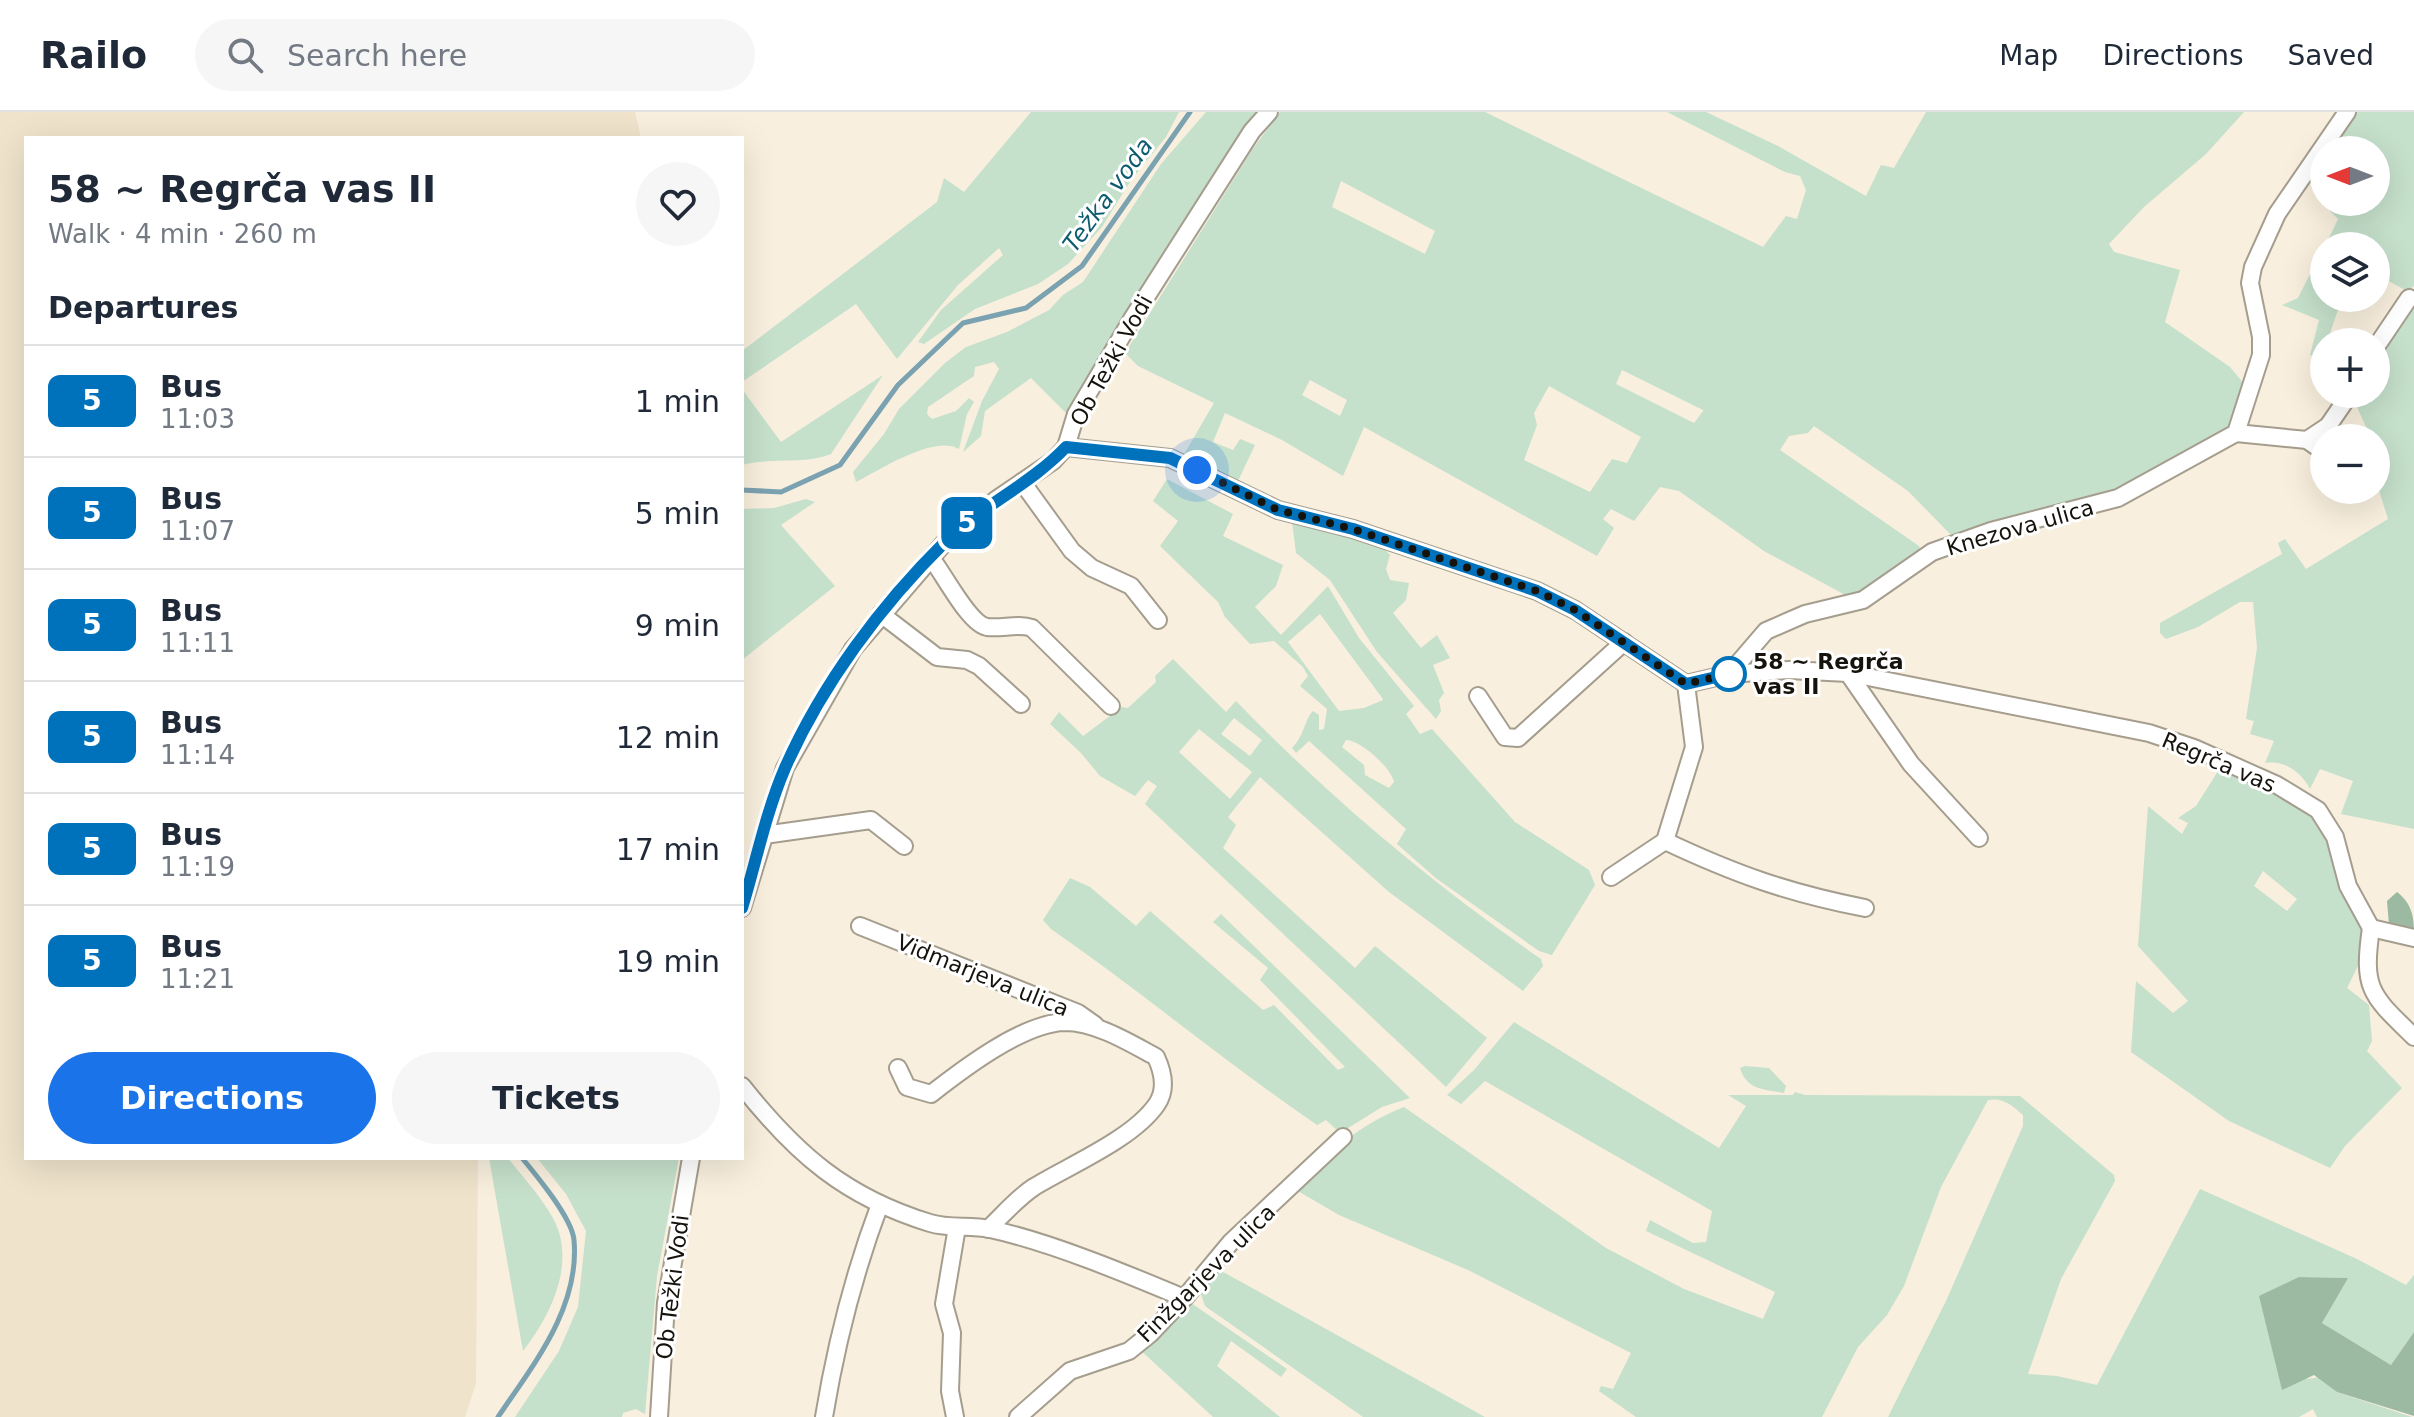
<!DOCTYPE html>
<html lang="en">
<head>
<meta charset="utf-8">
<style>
	body { margin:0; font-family:"DejaVu Sans",sans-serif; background:#f6f6f7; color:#1f2937; height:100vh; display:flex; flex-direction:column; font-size:30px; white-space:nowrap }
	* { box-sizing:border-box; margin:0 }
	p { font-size:26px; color:#747a83 }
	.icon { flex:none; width:44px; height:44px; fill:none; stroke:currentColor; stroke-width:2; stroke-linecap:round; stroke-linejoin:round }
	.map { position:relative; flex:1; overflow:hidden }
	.side { position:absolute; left:24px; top:24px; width:720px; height:1024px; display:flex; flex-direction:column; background:#fff; border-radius:0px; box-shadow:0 8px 32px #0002 }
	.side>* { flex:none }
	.badge { padding:0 16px; border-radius:12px; font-size:28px; line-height:52px }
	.needle { width:52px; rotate:270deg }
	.buttons { position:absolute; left:2310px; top:24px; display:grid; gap:16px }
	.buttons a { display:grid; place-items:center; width:80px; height:80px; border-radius:50%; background:#fff; box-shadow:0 8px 32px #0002; font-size:40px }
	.you { position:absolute; width:40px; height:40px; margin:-20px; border:6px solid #fff; border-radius:50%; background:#1a73e8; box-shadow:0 0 0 12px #1a73e833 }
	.map>.badge { position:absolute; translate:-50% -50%; box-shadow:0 0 0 4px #fff }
	h2 { padding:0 24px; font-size:30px; line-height:72px }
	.round { display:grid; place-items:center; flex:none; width:84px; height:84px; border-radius:42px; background:#f6f6f7 }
	.summary { display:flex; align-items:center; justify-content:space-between; height:136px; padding:0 24px }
	h1 { font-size:38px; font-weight:700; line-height:60px }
	.action { display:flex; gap:16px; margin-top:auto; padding:16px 24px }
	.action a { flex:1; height:92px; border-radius:48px; background:#1a73e8; color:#fff; font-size:32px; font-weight:700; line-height:92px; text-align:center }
	.action a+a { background:#f6f6f7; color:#1f2937 }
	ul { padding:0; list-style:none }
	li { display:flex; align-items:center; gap:24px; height:112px; padding:0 24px; border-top:2px solid #e0e1e3 }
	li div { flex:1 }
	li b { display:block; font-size:30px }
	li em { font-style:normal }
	li .badge { min-width:88px; font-weight:700; text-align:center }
	header { display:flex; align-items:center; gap:48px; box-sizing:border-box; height:112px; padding:0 40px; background:#fff; border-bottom:2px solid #e0e1e3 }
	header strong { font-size:38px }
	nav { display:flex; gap:44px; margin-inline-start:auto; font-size:28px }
	.search { width:560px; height:72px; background:#f6f6f7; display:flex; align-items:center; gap:20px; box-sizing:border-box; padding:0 28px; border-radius:44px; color:#747a83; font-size:30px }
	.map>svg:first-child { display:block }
	.built { fill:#efe3cb }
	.green { fill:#c5e0cb; fill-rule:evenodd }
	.forest { fill:#9cbaa2 }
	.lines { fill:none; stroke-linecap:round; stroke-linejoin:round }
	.stream { stroke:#7ba2b0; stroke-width:5 }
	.minor-casing { stroke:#a59d8d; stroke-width:20 }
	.minor { stroke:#fff; stroke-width:16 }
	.line-casing { stroke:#fff; stroke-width:18 }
	.line { stroke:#0072bc; stroke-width:12 }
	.walk { stroke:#16130d; stroke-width:8; stroke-dasharray:0 14.4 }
	.stop-dot { fill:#fff; stroke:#0072bc; stroke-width:4 }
	.labels { text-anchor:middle; stroke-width:6; stroke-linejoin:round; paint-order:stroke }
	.street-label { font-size:22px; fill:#16130d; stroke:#fff }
	.stop-label { font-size:22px; font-weight:bold; fill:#16130d; stroke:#fff; text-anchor:start }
	.water-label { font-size:24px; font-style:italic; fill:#0d5b70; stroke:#fff }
</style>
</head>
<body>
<header>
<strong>Railo</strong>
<div class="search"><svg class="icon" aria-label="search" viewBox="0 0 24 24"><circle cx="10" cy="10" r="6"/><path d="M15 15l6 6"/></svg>Search here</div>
<nav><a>Map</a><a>Directions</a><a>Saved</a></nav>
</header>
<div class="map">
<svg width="2414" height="1305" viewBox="0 0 2414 1305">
	<rect width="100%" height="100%" fill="#f8efde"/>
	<polygon class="built" points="0,0 635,0 641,26 26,26 26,1046 478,1046 476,1271 465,1305 0,1305"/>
	<g class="green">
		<polygon points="1031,0 1179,0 1166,25 1131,68 1102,115 1068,152 1038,172 975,197 924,232 918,230 941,198 1003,143 999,136 958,173 897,247 856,192 742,270 742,239 937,90 944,66 964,80"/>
		<path d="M1206,0H1261L1201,82L1066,301L1031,266L985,299L981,324L963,340L982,289L999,257L994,250L975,255L974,264L928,295L927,302L932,307L956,299L969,286L974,290L967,302L959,337C935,322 879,358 856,370L853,360L884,322L899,297L945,251L966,235L1007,220L1049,198L1063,183L1083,170L1161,52Z"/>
		<path d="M1280,0H1485L1763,135L1786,104L1797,107L1806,78L1800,64L1785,60L1667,0H1706L1778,34L1866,84L1881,53L1894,56L1926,0H2244L2206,42L2144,95L2109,132L2114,140L2180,158L2165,210L2230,255L2246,274L2240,299L2225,321L2105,385L1952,424L1908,379L1814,314L1808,321L1789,324L1780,338L1919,434L1921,439L1857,483L1847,484L1764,439L1679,379L1660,375L1634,409L1611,397L1603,407L1614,416L1597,444L1364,315L1343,364L1282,328L1225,301L1213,330L1233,338L1240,327L1255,333L1237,371L1183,344L1214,291L1138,254L1125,241L1252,38ZM1341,69L1435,119L1425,142L1332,95ZM1622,258L1703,298V299L1694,311L1616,272ZM1310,268L1347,288L1340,304L1302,283ZM1549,274L1641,325L1627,351L1612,347L1590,380L1524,348L1537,313L1534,301Z"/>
		<polygon points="2356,0 2414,0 2414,174 2407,179 2383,166 2376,177 2376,134 2338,134 2328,128 2338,107 2330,99 2334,90 2376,90 2376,38 2329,38"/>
		<polygon points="2320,142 2324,144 2324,186 2342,186 2327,230 2324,230 2324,247 2310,243 2319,208 2282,193 2298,186"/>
		<path d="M2414,187V717L2341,702L2353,669L2320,657L2310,677C2302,662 2287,648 2265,651L2274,629L2250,622L2254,609L2246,607L2257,536L2253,490H2240L2198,515L2166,527L2160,521V511L2282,442L2278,431L2285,427L2306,457L2388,407L2377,372L2376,326H2371L2357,295L2351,294L2356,282H2376V241Z"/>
		<path d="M883,263L831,342C803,353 772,345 742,353V277L781,330Z"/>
		<path d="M1167,367L1233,402L1223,424L1283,453L1276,474L1255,495L1281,523L1328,474L1359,526L1414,594L1406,602L1420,622L1432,617L1515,710L1589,758L1595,773L1552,843L1539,839L1437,767L1397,732L1406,717L1309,629L1296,641L1292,636C1305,623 1305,606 1313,599L1319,603V618L1324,617L1327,597L1300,574L1308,564L1303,555L1274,529L1250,532L1225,505L1218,490L1160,434L1178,409L1153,389ZM1320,502L1383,587V588L1364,596L1339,599L1288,530ZM1346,628C1360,628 1391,655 1394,670L1389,676L1365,663L1364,653L1342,635Z"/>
		<polygon points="806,387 815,390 781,413 835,474 742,548 742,397 774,396"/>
		<polygon points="1303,409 1380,433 1390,443 1386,457 1390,468 1409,471 1406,488 1393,501 1421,536 1437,523 1450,546 1433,553 1444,581 1439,588 1441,599 1436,607 1377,540 1330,468 1296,441 1292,410"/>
		<path d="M1173,547L1226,600L1236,589C1329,685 1431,771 1541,847L1543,854L1523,879L1389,780L1260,665L1228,705L1236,713L1223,736L1355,856L1375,834L1487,926L1446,975L1145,692L1157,674L1148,668L1135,684L1100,664L1081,641L1050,612L1059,600L1083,624L1122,595L1128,596L1156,570L1155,564ZM1234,606L1262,628L1250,644L1221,622ZM1199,617L1252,660L1230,687L1179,640Z"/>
		<path d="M2220,656L2272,680L2301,697L2322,715L2337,761L2367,817L2360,850L2347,876L2369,893L2372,929L2367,939L2402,976L2345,1034L2330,1056L2229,1009L2131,940L2136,869L2173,901L2188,889L2138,834L2148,694L2182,722L2188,711L2178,706L2196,694ZM2263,759L2297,787L2287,799L2254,774Z"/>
		<path d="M1070,766L1090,775L1136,814L1150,799L1263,898L1274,893L1338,958L1345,955L1260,868L1268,856L1213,810L1221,802L1410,986L1382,995L1340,1021L1326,1008L1317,1013C1226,951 1142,880 1051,817L1043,808Z"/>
		<path d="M1514,910L1719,1036L1746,994L1728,983H1793L1795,980L1805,983L2020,984L2114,1063L2115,1069L2061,1167L2028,1262L2057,1264L2097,1273L2200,1077L2357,1147L2406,1173L2414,1163V1220L2391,1253L2322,1211L2347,1166L2299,1165L2307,1267L2321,1265L2337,1280L2412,1305H2317L2313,1297L2299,1305H1888L1946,1189L2023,1014V1003C2013,994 2003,985 1988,988L1941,1075L1904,1174L1887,1203L1858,1235L1822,1305H1636L1599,1279L1601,1274L1613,1277L1631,1241L1468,1158L1339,1103L1291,1075C1327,1043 1358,1013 1404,995L1606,1136L1684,1177L1763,1207L1775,1180L1646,1119L1650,1108L1693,1131L1706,1130L1712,1099L1485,969L1461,992L1447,983L1474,958Z"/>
		<path d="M1745,954L1769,956L1786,974L1784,981C1765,977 1747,979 1740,956Z"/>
		<path d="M489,1046H508C522,1064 538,1081 550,1101C579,1146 552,1202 523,1239Z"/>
		<polygon points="537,1046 679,1046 657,1164 645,1302 636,1297 623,1301 622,1305 515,1305 559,1239 578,1195 586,1119 566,1082"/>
		<polygon points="1214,1155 1485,1305 1363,1305 1205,1194 1199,1176"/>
		<polygon points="1191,1191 1287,1257 1281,1265 1231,1229 1217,1254 1280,1305 1213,1305 1137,1235 1184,1192"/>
	</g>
	<g class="forest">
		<path d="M2397,780C2411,791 2414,803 2414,821L2389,813L2387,789Z"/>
		<polygon points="2299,1165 2348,1166 2322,1211 2391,1253 2414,1220 2414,1304 2337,1280 2314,1263 2282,1278 2259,1184"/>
	</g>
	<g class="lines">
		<g class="stream">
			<polyline points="742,378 781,380 840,353 898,273 963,211 1026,196 1082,154 1190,0"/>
			<path d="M498,1305C533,1253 580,1196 574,1128C572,1106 537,1064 522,1046"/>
		</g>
		<g class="minor-casing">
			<g id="minor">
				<polyline points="2376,235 2409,186"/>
				<polyline points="2236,321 2307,328 2324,340"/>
				<polyline points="2307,328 2328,314 2350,282"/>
				<polyline points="1066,335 1170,346 1278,398 1353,417 1537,479 1575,498 1686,572 1694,635 1665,729 1611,765"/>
				<polyline points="1022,370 1072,439 1092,456 1131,474 1158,508"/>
				<polyline points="2355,378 2355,379"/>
				<path d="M931,446C944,462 969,512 987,515C1002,517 1018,511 1032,516L1111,594"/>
				<polyline points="881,502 937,545 967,548 979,554 1021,592"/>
				<polyline points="1848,561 1911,652 1979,726"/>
				<polyline points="1729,562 1766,519 1805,502 1863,488 1932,440 1991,419 2118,386 2236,321 2261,243 2261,225 2250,171 2253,155 2277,102 2347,0"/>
				<polyline points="1686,572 1729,562 1789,558 1848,561 2149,621 2194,636 2277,673 2318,698 2335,725 2348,774 2371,816"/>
				<polyline points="1478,584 1505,625 1518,626 1624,530"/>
				<polyline points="764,723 871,708 904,734"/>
				<path d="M1665,729C1735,762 1788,781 1865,796"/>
				<polyline points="742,796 785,656 853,537 945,430 997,387 1053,349 1066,335 1076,302 1132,207 1252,19 1269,0"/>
				<polyline points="860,814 1078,901 1095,913"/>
				<path d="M2371,816C2362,878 2371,883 2414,925"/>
				<polyline points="2371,816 2414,826"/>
				<path d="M898,956L907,975L931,982C963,957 1023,911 1065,910C1096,910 1130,931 1156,945C1163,960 1167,977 1157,992C1133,1027 1070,1053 1034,1075C1017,1086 1003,1103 988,1117"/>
				<path d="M742,974C796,1042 845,1085 930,1111C949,1117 970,1113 990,1117C1050,1130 1127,1162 1184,1186"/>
				<polyline points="659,1305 666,1191 691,1046"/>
				<path d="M824,1305C836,1232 854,1161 880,1092"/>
				<polyline points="955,1305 950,1279 952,1221 944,1192 957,1115"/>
				<polyline points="1018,1305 1070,1259 1129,1239 1150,1222 1186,1184 1231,1130 1343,1025"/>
			</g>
		</g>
		<use href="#minor" class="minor"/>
	</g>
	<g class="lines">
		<g class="line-casing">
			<path id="line" d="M742,796C756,750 766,700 785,656C822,572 881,493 946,429C983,393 1031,372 1066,335L1170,346L1278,398L1353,417L1537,479L1575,498L1686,572L1729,562"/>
		</g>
		<use href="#line" class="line"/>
		<polyline class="walk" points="1197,358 1278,398 1353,417 1537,479 1575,498 1686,572 1729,562"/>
	</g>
	<circle class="stop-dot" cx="1729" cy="562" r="16"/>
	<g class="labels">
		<g class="street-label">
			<text transform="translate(1111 248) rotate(-61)" y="8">Ob Težki Vodi</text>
			<text transform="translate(2020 415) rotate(-16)" y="8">Knezova ulica</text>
			<text transform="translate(2219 650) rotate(23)" y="8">Regrča vas</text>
			<text transform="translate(983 863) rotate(22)" y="8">Vidmarjeva ulica</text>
			<text transform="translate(1206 1161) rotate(-45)" y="8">Finžgarjeva ulica</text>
			<text transform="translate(672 1175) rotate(-83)" y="8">Ob Težki Vodi</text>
		</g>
		<g class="stop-label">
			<text x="1753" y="557">58 ~ Regrča<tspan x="1753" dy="25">vas II</tspan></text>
		</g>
		<g class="water-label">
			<text transform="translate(1108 83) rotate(-54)" y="8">Težka voda</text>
		</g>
	</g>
</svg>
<div class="buttons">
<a><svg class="needle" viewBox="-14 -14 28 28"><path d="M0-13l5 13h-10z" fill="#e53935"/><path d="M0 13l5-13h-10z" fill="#747a83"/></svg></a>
<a><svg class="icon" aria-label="layers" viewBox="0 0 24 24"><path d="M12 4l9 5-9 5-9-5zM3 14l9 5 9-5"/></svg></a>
<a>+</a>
<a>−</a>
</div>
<div class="you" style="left:1197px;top:358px"></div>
<b class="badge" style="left:967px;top:411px;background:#0072bc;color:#fff">5</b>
<section class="side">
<div class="summary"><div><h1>58 ~ Regrča vas II</h1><p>Walk · 4 min · 260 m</p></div><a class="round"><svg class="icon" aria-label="heart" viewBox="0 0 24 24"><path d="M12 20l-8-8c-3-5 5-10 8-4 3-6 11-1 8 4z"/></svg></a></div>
<h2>Departures</h2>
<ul>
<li><span class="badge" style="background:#0072bc;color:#fff">5</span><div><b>Bus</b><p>11:03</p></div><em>1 min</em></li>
<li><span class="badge" style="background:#0072bc;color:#fff">5</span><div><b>Bus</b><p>11:07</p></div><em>5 min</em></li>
<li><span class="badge" style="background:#0072bc;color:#fff">5</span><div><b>Bus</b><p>11:11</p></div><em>9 min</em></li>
<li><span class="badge" style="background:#0072bc;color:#fff">5</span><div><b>Bus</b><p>11:14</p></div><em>12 min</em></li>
<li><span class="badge" style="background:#0072bc;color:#fff">5</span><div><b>Bus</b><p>11:19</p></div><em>17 min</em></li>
<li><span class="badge" style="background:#0072bc;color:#fff">5</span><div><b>Bus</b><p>11:21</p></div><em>19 min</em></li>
</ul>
<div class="action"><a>Directions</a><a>Tickets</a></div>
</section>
</div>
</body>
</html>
